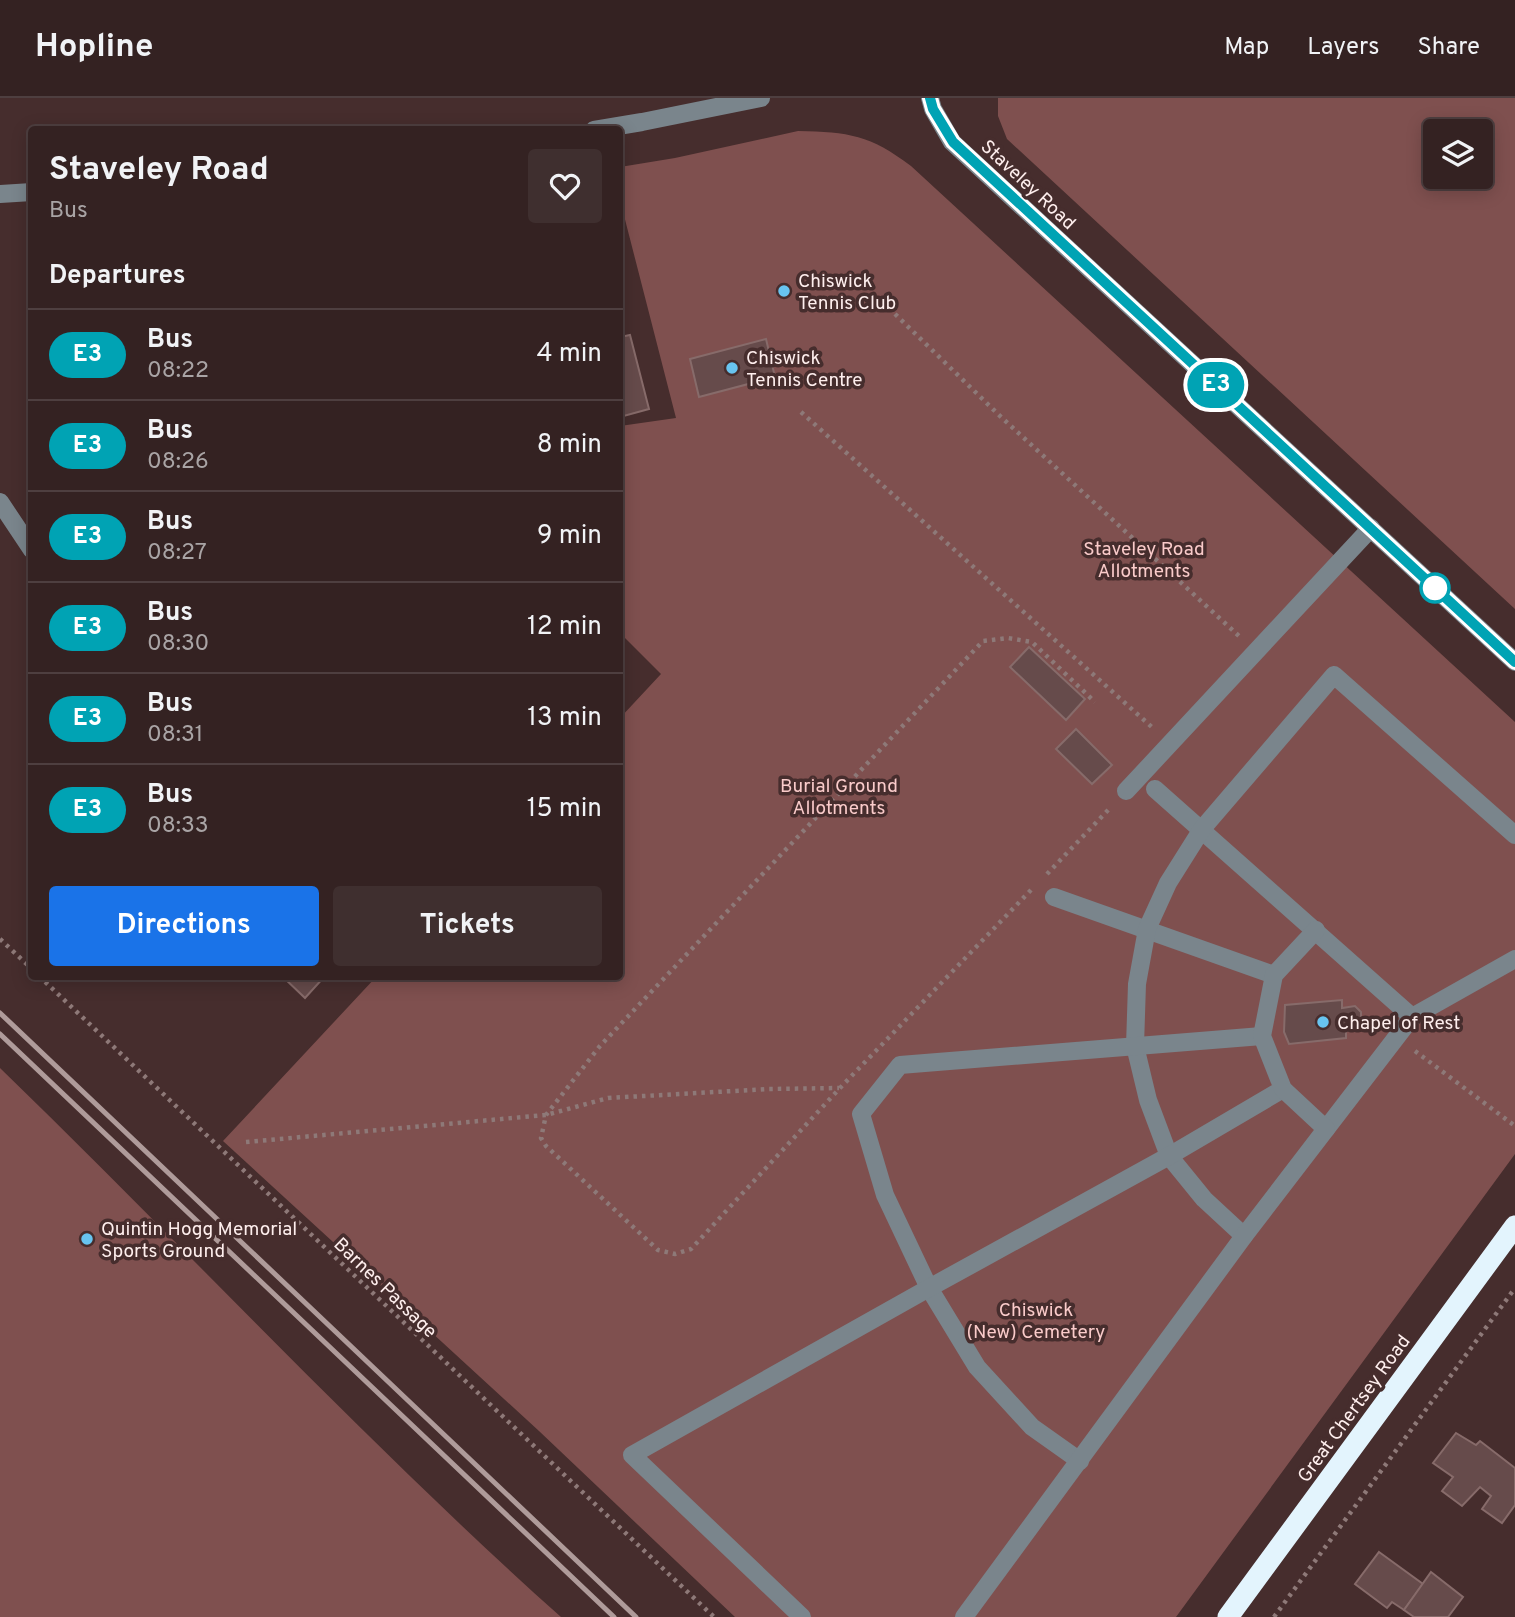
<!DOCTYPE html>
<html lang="en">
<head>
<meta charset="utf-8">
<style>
	body { margin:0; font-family:Overpass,sans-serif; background:#3f2f2f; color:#f1f3f6; height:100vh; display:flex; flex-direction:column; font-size:26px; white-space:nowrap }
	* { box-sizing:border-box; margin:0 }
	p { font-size:23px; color:#a9a4a5 }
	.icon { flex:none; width:38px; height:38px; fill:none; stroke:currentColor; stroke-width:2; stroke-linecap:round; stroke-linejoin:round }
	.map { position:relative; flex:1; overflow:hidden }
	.drawer { position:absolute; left:28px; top:28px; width:595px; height:854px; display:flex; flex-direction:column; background:#342222; border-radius:7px; box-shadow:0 4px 18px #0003,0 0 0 2px #4e3f40 }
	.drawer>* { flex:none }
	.badge { padding:0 14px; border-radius:23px; font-size:24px; line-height:46px }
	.controls { position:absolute; left:1423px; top:21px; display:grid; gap:14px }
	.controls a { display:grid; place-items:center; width:70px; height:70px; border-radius:7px; background:#342222; box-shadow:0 4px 18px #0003,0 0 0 2px #4e3f40; font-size:35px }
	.map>.badge { position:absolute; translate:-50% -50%; box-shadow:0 0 0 4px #fff }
	h2 { padding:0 21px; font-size:26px; line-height:63px }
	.round { display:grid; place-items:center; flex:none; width:74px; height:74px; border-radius:7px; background:#3f2f2f }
	.summary { display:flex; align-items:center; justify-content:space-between; height:119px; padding:0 21px }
	h1 { font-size:33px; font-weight:700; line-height:52px }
	.button { display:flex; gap:14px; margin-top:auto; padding:14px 21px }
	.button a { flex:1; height:80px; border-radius:7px; background:#1a73e8; color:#fff; font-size:28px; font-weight:700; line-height:80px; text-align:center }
	.button a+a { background:#3f2f2f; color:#f1f3f6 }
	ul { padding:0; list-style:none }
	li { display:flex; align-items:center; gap:21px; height:91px; padding:0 21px; border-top:2px solid #4e3f40 }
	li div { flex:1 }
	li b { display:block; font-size:26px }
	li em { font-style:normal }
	li .badge { min-width:77px; font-weight:700; text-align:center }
	header { display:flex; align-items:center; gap:42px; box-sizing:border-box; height:98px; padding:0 35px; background:#342222; border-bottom:2px solid #4e3f40 }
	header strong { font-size:33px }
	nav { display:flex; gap:38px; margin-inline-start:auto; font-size:24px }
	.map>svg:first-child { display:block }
	.green { fill:#7f504f; fill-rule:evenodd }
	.building { fill:#664b4b; stroke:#876b6a; stroke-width:2 }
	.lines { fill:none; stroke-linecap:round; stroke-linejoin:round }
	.path { stroke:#8e7978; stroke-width:4.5; stroke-dasharray:3.5 5; stroke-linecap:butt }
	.minor { stroke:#7a858c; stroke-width:18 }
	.highway { stroke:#e3f4fd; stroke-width:21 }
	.rail { stroke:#af9b9a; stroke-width:5 }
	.line-casing { stroke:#fff; stroke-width:16 }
	.line { stroke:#00a3b4; stroke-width:10 }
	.poi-dot { fill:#68c4f0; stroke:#462d2d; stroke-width:2.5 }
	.stop-dot { fill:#fff; stroke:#00a3b4; stroke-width:3.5 }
	.labels { text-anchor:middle; stroke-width:7; stroke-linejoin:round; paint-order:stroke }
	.street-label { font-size:19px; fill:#feeeed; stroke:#462d2d }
	.poi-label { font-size:19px; fill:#feeeed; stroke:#462d2d; text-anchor:start }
	.park-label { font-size:19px; fill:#facbca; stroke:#462d2d }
</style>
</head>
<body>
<header>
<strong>Hopline</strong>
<nav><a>Map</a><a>Layers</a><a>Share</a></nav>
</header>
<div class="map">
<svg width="1515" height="1519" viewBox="0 0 1515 1519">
	<rect width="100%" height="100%" fill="#462d2d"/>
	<g class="green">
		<path d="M998,0H1515V511L1007,41L998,18ZM1435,33H1480V79H1435Z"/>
		<path d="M798,33C849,34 870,37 911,68L1515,624V1056L1176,1519H735L539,1333L223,1043L376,879L620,878V620L661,576L620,535V328L676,320L620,102V69L675,60Z"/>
		<path d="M0,970C188,1152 366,1345 561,1519H0Z"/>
	</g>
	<g class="building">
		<polygon points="630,237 649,311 620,319 620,239"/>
		<polygon points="766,241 775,279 699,299 690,261"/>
		<polygon points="1029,549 1085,601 1066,622 1010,569"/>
		<polygon points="1076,631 1112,667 1092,686 1056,651"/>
		<polygon points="282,878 325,878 305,900"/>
		<polygon points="1342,902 1342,910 1355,908 1361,914 1361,927 1357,933 1346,933 1346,940 1289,946 1284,934 1285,907"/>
		<polygon points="1456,1335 1476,1347 1480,1343 1515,1370 1515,1407 1502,1425 1482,1411 1491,1398 1480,1389 1462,1408 1442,1393 1453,1379 1433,1365"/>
		<polygon points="1379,1454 1423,1486 1404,1512 1392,1504 1387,1510 1355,1486"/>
		<polygon points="1431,1474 1463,1499 1448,1519 1414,1519 1404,1512"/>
	</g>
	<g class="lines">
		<g class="path">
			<polyline points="895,216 1000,318 1240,539"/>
			<polyline points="801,314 1154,631"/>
			<polyline points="1047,776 1111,709"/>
			<polyline points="1031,792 840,990 691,1151 675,1156 658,1152 546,1048 541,1040 546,1017 600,948 983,543 1008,540 1032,544 1095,604"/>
			<polyline points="0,841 32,871"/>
			<polyline points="39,878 714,1519"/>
			<polyline points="1415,953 1515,1028"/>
			<polyline points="246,1044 546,1017 608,1000 769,991 839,990"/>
			<polyline points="1274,1519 1515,1190"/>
		</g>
		<g class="minor">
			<polyline points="930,0 933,11 952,44 1515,564"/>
			<polyline points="594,32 642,24 761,0"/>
			<polyline points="0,96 32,94"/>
			<polyline points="0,404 32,452"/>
			<polyline points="1155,691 1412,919"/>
			<polyline points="1126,693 1371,430"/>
			<polyline points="1054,799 1274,877"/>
			<polyline points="1326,1031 1412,919 1515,861"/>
			<polyline points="1244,1138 1204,1101 1169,1058 1148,1002 1135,948 1137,886 1147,831 1168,785 1202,731 1334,577 1515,737"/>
			<polyline points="1080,1363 1032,1329 977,1269 929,1190 885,1097 861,1016 900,967 1262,938"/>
			<polyline points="802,1519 632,1357 929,1190 1169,1058 1283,991"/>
			<polyline points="964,1519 1244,1138 1326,1031 1283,991 1262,938 1274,877 1316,832"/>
		</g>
		<polyline class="highway" points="1228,1519 1515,1128"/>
		<g class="rail">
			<polyline points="0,915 636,1519"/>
			<polyline points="0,936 614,1519"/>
		</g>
	</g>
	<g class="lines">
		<g class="line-casing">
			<polyline id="line" points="930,0 933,11 953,44 1515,564"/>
		</g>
		<use href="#line" class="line"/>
	</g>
	<g class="poi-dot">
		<circle cx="784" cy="193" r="7"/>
		<circle cx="732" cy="270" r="7"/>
		<circle cx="1323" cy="924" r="7"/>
		<circle cx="87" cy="1141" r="7"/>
	</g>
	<circle class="stop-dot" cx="1435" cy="490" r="14"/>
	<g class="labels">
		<g class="street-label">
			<text transform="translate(1029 86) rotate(43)" y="7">Staveley Road</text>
			<text transform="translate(386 1189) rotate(44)" y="7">Barnes Passage</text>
			<text transform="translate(1353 1310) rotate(-54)" y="7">Great Chertsey Road</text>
		</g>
		<g class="poi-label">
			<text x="798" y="189">Chiswick<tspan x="798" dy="22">Tennis Club</tspan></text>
			<text x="746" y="266">Chiswick<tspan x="746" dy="22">Tennis Centre</tspan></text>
			<text x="1337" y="931">Chapel of Rest</text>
			<text x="101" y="1137">Quintin Hogg Memorial<tspan x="101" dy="22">Sports Ground</tspan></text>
		</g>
		<g class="park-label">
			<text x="1144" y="457">Staveley Road<tspan x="1144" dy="22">Allotments</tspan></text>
			<text x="839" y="694">Burial Ground<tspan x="839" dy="22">Allotments</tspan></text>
			<text x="1036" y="1218">Chiswick<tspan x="1036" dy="22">(New) Cemetery</tspan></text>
		</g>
	</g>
</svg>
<div class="controls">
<a><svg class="icon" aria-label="layers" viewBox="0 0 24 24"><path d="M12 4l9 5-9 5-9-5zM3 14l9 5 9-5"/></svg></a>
</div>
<b class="badge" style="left:1216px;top:287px;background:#00a3b4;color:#fff">E3</b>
<section class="drawer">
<div class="summary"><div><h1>Staveley Road</h1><p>Bus</p></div><a class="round"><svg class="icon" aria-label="heart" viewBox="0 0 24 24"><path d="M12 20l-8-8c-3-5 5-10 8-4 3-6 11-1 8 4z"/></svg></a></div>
<h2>Departures</h2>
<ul>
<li><span class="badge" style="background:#00a3b4;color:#fff">E3</span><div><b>Bus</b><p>08:22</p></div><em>4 min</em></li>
<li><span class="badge" style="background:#00a3b4;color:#fff">E3</span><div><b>Bus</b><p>08:26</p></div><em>8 min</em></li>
<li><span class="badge" style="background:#00a3b4;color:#fff">E3</span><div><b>Bus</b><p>08:27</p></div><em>9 min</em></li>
<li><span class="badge" style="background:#00a3b4;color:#fff">E3</span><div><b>Bus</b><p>08:30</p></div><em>12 min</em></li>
<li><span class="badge" style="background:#00a3b4;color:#fff">E3</span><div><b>Bus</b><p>08:31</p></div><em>13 min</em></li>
<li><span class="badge" style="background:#00a3b4;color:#fff">E3</span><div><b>Bus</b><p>08:33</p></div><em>15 min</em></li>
</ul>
<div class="button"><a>Directions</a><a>Tickets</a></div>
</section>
</div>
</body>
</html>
